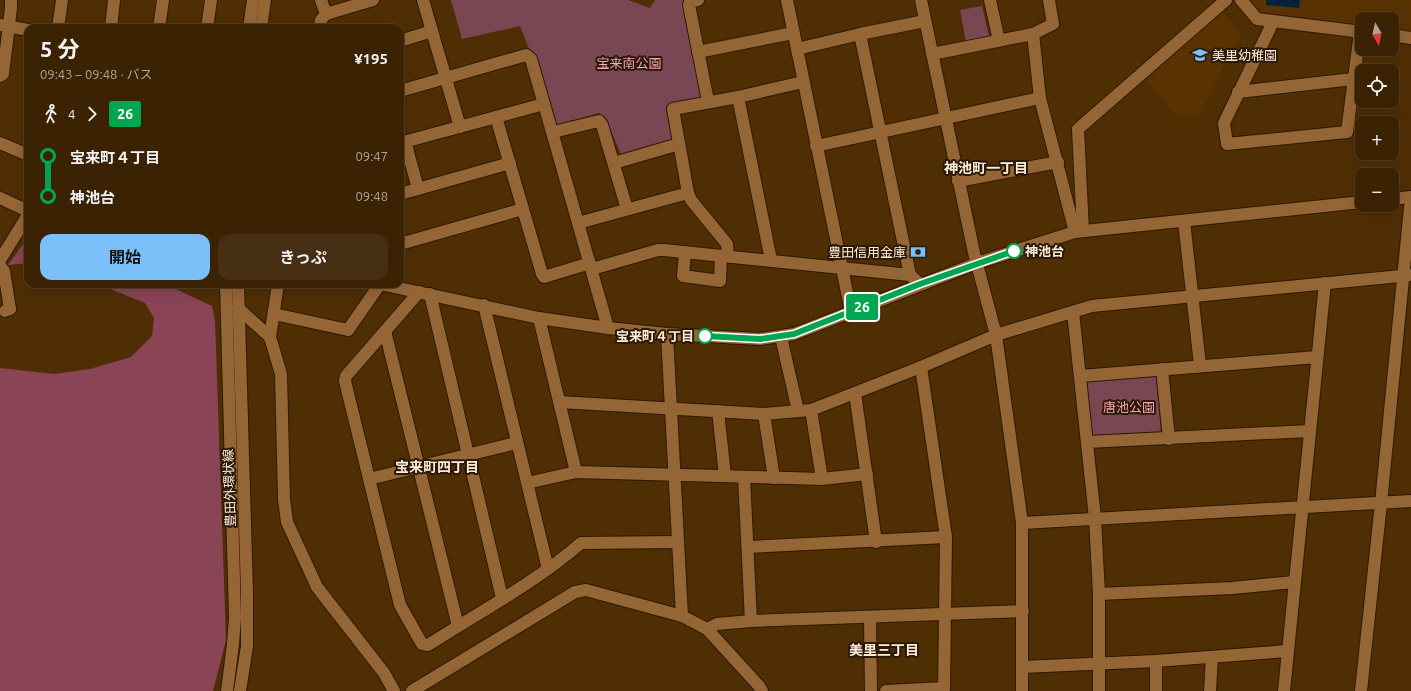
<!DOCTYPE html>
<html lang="ja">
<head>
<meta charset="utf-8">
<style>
	body { margin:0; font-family:Ubuntu,"Noto Sans JP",sans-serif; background:#462f12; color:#f1f3f6; height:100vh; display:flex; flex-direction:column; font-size:15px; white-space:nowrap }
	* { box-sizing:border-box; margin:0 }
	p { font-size:13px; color:#aca49a }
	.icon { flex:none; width:22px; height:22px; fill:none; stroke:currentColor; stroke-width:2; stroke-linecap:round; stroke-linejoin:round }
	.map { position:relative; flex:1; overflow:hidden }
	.sheet { position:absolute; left:24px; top:24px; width:380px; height:264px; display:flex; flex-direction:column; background:#3b2203; border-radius:12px; box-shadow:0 4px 16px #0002,0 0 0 1px #543f25 }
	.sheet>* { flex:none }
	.badge { padding:0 8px; border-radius:3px; font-size:14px; line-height:26px }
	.needle { width:26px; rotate:171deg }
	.buttons { position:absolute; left:1355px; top:12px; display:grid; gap:8px }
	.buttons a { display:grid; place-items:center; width:44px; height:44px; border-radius:8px; background:#3b2203; box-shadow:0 4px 16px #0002,0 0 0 1px #543f25; font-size:20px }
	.map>.badge { position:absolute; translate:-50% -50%; box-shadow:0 0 0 2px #fff }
	.legs { display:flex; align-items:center; gap:6px; height:44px; padding:0 16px; font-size:13px }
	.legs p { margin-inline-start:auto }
	.overview { display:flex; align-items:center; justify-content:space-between; height:68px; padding:0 16px }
	h1 { font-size:22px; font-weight:700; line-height:30px }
	.primary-button { display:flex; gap:8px; margin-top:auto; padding:8px 16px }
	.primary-button a { flex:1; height:46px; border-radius:12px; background:#7abff8; color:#111; font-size:16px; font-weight:700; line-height:46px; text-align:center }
	.primary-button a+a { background:#462f12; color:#f1f3f6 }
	ul { padding:0 16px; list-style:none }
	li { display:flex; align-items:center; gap:14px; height:40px; font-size:15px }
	li i { display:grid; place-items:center; width:6px; height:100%; margin:0 5px; background:currentColor }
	li i::after { content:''; width:10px; height:10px; margin:-5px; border:3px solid; border-radius:50%; background:#3b2203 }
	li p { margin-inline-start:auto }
	li:first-child i { background:linear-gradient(#0000 50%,currentColor 0) }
	li:last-child i { background:linear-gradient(currentColor 50%,#0000 0) }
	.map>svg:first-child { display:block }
	.built { fill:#583201 }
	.green { fill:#794753 }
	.forest { fill:#894456 }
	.water { fill:#032239 }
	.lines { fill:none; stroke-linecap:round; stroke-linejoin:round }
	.minor-casing { stroke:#2f1800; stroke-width:14 }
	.minor { stroke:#956635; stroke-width:12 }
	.line-1-casing { stroke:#fff; stroke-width:9 }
	.line-1 { stroke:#00a651; stroke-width:6 }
	.stop-1-dot { fill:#fff; stroke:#00a651; stroke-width:2 }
	.labels { text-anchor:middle; stroke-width:4; stroke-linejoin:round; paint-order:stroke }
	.poi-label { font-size:13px; fill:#fbebdc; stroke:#2c1905; text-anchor:start }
	.park-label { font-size:13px; fill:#f6a4b6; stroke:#2c1905 }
	.stop-label { font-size:13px; font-weight:bold; fill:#fbebdc; stroke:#2c1905; text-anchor:start }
	.street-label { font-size:13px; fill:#fbebdc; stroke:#2c1905 }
	.neighbourhood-label { font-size:14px; font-weight:bold; fill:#fbebdc; stroke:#2c1905 }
</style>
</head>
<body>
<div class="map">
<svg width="1411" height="691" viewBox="0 0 1411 691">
	<rect width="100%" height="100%" fill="#4f2e04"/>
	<g class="built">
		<polygon points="1251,0 1411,0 1411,33 1392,31 1392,19 1362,19 1362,27 1262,14"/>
		<polygon points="1221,10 1241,33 1200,114 1177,117 1144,77"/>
	</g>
	<g class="green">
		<polygon points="451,0 628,0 650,8 655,0 683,0 701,98 668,108 674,141 621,154 606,119 599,113 557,125 549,98 520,26 462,39"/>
		<polygon points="982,6 989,36 966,42 960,10"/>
		<polygon points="1156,374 1161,434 1092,438 1087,382"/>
	</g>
	<g class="forest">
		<polygon points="28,237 28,263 8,265"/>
		<polygon points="98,284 165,284 212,306 215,321 226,640 213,691 0,691 0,368 54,374 90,369 131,357 152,336 154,318 145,303"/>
	</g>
	<polygon class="water" points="1266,0 1300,0 1299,8 1266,5"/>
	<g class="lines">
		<g class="minor-casing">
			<g id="minor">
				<polyline points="321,0 326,14"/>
				<polyline points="423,0 460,127"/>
				<polyline points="698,0 690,2 689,5 708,101"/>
				<polyline points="787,0 851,312"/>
				<polyline points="921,0 974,253 996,335 1022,523 1022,691"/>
				<polyline points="990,0 999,41"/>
				<polyline points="1241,0 1257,19 1362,32"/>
				<polyline points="1273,22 1224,123 1227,144 1347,132 1360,32"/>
				<polyline points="0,25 28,30"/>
				<polyline points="58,28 62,0"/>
				<polyline points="111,28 114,0"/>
				<polyline points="159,28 163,0"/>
				<polyline points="207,28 211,0"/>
				<polyline points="249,28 253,0"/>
				<polyline points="261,28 265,0"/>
				<polyline points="320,28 321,20 326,14 373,0"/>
				<polyline points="860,34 910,275"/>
				<polyline points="1033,34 1040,98 1075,232"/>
				<polyline points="1392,35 1411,38"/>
				<polyline points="400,41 432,31"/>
				<polyline points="797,49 860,34 925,21"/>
				<polyline points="698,52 793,33"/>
				<polyline points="932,54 1033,34 1053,24 1049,0"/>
				<polyline points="0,76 3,74 11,8 11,0"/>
				<polyline points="400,91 526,55 531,59 544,104"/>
				<polyline points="1238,92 1353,79"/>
				<polyline points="738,97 771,260"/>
				<polyline points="496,117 542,274 544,277 590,263"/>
				<polyline points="553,132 599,121 602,125 627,209"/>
				<polyline points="405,141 418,189"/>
				<polyline points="0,143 28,155"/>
				<polyline points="400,143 544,104 608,328"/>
				<polyline points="816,146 1040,98"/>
				<polyline points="614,163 679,144"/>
				<polyline points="958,181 1058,162"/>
				<polyline points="400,194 510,163"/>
				<polyline points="0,198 28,211"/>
				<polyline points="1392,199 1411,197"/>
				<polyline points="1184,221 1200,365"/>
				<polyline points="578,223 688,193"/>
				<polyline points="1083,231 1078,129 1226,0"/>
				<polyline points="400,244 523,209"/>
				<polyline points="685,252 683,276 720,281 721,256"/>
				<polyline points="728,256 727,244 691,200 688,193 673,109 738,97 803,82"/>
				<polyline points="0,260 28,215"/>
				<polyline points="0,266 4,271 10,309 5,311"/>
				<polyline points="592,269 658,250 664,250 910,275 920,284"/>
				<polyline points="226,284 235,618 233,644 227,691"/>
				<polyline points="238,284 247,592 247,646 240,691"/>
				<polyline points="278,284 270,337 281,374 284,499 287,522 317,587 384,673 394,691"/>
				<polyline points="380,284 539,318 608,328 667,334 760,339 794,334 977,263 1075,232 1362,202"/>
				<path d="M419,292L346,376L345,381L400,605L422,644L428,645C479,612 535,583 581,543L677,542"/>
				<polyline points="430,294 502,598"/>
				<polyline points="484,305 548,569"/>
				<polyline points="238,308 270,337"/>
				<polyline points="1073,312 1095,518 1099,594 1099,691"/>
				<polyline points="274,314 348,330 380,284"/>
				<polyline points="539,318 576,472"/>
				<polyline points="385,331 458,626"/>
				<polyline points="667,334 682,616"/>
				<polyline points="781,337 798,411"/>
				<polyline points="921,367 946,537 944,691"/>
				<polyline points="1162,369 1169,439"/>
				<polyline points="1081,376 1317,357"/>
				<polyline points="855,393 876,542"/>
				<polyline points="559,402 764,414 811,410 921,367 996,335 1092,306 1411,275"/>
				<polyline points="811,410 822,479"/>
				<polyline points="718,411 725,476"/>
				<polyline points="764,414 774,478"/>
				<polyline points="1087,442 1309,431"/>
				<polyline points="744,477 751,621"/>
				<polyline points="369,479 516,443"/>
				<polyline points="527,483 576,472 822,479 867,474"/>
				<polyline points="1022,523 1411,501"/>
				<polyline points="748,547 946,537"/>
				<polyline points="1099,594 1232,588 1294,582"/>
				<polyline points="870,617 871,691"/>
				<polyline points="707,629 717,624 751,621 1023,611"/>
				<polyline points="1156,661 1156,691"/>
				<polyline points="1022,667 1156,661 1287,651"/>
				<polyline points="412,691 575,592 586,590 682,616 707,629 759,686 762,691"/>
				<polyline points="886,691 944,688"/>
				<polyline points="1210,691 1212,657"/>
				<polyline points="1284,691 1325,283"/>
				<polyline points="1361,691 1381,503 1411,197"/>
			</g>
		</g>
		<use href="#minor" class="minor"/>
	</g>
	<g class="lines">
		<g class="line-1-casing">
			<polyline id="line-1" points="705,336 760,339 794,334 920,284 1014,251"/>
		</g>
		<use href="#line-1" class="line-1"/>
	</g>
	<defs>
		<g id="school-bare" transform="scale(1.2)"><path d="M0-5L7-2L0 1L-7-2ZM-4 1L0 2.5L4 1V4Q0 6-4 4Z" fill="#7abff8" stroke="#2c1905" stroke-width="2.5" paint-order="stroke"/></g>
		<g id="bank-bare" transform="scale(1.2)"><path d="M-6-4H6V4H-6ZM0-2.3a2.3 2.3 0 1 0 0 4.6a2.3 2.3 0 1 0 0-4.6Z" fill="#7abff8" stroke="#2c1905" stroke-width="2.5" paint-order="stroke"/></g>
	</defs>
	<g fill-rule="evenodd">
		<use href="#school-bare" x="1200" y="55"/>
		<use href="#bank-bare" x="918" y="252"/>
	</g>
	<g class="stop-1-dot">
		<circle cx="1014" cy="251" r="7"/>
		<circle cx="705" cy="336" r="7"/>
	</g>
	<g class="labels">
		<g class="poi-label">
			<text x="1212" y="60">美里幼稚園</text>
			<text x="906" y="257" text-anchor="end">豊田信用金庫</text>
		</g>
		<g class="park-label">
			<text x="629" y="68">宝来南公園</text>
			<text x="1129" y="412">唐池公園</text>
		</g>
		<g class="stop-label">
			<text x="1025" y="256">神池台</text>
			<text x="694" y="341" text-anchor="end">宝来町４丁目</text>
		</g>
		<g class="street-label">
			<text transform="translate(229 488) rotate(-92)" y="5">豊田外環状線</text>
		</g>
		<g class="neighbourhood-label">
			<text x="986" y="173">神池町一丁目</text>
			<text x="437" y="472">宝来町四丁目</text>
			<text x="884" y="655">美里三丁目</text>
		</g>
	</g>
</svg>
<div class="buttons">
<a><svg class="needle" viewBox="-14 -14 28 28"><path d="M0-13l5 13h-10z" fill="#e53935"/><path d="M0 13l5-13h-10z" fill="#aca49a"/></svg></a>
<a><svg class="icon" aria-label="locate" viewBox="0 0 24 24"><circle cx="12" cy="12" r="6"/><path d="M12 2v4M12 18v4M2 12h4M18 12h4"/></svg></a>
<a>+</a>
<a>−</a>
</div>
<b class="badge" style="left:862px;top:307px;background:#00a651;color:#fff">26</b>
<section class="sheet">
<div class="overview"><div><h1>5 分</h1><p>09:43 – 09:48 · バス</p></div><b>¥195</b></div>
<div class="legs"><svg class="icon" aria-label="walk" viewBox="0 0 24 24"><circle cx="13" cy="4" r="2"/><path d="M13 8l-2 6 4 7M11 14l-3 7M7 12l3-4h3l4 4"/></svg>4<svg class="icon" aria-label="forward" viewBox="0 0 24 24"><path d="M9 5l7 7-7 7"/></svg><b class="badge" style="background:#00a651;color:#fff">26</b></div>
<ul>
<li><i style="color:#00a651"></i><b>宝来町４丁目</b><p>09:47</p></li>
<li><i style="color:#00a651"></i><b>神池台</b><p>09:48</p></li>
</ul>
<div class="primary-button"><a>開始</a><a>きっぷ</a></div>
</section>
</div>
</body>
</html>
